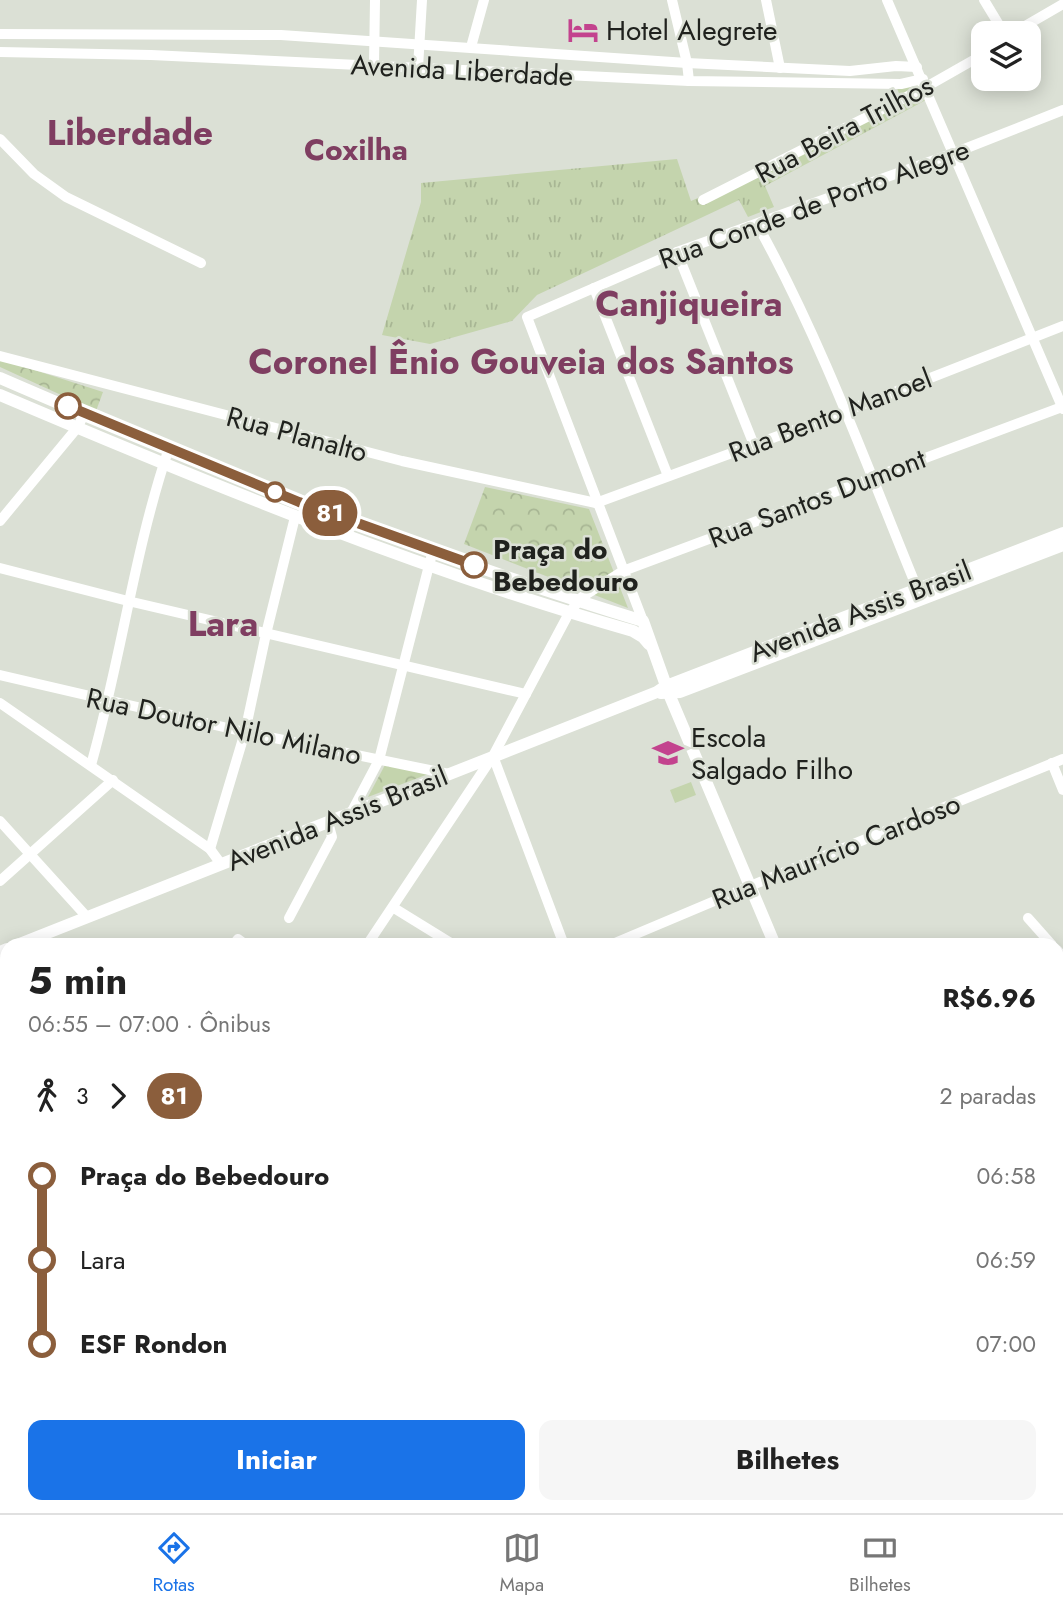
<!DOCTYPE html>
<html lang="pt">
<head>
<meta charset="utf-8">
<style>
	body { margin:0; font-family:Jost,sans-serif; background:#f6f6f6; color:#222; height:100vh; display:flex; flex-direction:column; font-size:26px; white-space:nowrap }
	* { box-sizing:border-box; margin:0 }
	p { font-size:23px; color:#767676 }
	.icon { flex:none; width:38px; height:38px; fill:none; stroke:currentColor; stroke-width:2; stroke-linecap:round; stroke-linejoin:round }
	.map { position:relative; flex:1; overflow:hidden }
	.drawer { position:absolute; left:0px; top:938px; width:1064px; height:576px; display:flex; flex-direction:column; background:#fff; border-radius:21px 21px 0 0; box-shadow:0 4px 18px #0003 }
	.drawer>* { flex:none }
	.badge { padding:0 14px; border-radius:23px; font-size:24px; line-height:46px }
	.tools { position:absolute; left:971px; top:21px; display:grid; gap:14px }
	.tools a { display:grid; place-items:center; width:70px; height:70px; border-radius:14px; background:#fff; box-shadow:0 4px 18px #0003; font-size:35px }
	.map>.badge { position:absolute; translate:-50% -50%; box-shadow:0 0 0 4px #fff }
	.legs { display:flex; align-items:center; gap:10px; height:77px; padding:0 28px; font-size:23px }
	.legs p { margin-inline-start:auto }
	.summary { display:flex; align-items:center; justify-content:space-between; height:119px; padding:0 28px }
	h1 { font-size:38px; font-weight:700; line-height:52px }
	.primary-button { display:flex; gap:14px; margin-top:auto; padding:14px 28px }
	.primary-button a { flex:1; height:80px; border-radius:14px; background:#1a73e8; color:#fff; font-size:28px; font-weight:700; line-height:80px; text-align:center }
	.primary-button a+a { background:#f6f6f6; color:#222 }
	ul { padding:0 28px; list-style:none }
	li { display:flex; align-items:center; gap:24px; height:84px; font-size:26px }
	li i { display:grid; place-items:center; width:10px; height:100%; margin:0 9px; background:currentColor }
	li i::after { content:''; width:18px; height:18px; margin:-9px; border:5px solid; border-radius:50%; background:#fff }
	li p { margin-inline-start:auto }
	li:first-child i { background:linear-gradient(#0000 50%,currentColor 0) }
	li:last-child i { background:linear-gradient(currentColor 50%,#0000 0) }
	.tabs { display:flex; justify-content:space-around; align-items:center; height:98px; border-top:2px solid #e0e0e0; background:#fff; font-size:19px; color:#767676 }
	.tabs a { display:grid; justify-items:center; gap:4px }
	.tabs .current { color:#1a73e8 }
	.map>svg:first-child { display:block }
	.grass { fill:url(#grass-tufts) }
	.forest { fill:url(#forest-firs) }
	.park { fill:url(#park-crowns) }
	.pitch { fill:#c4d4ad }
	.water { fill:url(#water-rules); stroke:#708054; stroke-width:2 }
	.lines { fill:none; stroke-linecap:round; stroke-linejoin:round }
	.minor { stroke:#fff; stroke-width:10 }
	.major { stroke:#fff; stroke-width:12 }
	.line-1-casing { stroke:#fff; stroke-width:16 }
	.line-1 { stroke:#8b5e3c; stroke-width:10 }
	.stop-1-dot { fill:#fff; stroke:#8b5e3c; stroke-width:3.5 }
	.labels { text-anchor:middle; stroke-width:5; stroke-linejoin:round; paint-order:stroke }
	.poi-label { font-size:28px; fill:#20221e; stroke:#dbe0d5; text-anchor:start }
	.street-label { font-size:28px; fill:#20221e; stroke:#dbe0d5 }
	.stop-label { font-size:28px; font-weight:bold; fill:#20221e; stroke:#dbe0d5; text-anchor:start }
	.neighbourhood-label { font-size:30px; font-weight:bold; fill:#7f3e61; stroke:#dbe0d5 }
	.district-label { font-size:35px; font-weight:bold; fill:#7f3e61; stroke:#dbe0d5 }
</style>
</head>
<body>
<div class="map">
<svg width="1063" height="1513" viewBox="0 0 1063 1513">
	<defs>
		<pattern id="grass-tufts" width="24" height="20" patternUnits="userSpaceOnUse" patternTransform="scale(1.75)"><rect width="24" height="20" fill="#c4d4ad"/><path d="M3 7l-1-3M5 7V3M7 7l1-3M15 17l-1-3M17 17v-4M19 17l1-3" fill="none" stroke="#a8b694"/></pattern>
		<pattern id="forest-firs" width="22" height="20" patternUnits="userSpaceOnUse" patternTransform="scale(1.75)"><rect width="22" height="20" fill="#c4d4ad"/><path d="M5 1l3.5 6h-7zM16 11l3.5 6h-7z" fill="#a8b694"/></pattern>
		<pattern id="park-crowns" width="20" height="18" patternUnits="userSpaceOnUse" patternTransform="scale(1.75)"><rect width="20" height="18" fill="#c4d4ad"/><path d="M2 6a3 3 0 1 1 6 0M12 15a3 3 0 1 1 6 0" fill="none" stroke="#a8b694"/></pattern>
		<pattern id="water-rules" width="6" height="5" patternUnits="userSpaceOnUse" patternTransform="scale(1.75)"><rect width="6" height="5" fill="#92a86b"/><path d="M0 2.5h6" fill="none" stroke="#778857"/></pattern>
	</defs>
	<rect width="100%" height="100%" fill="#dbe0d5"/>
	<g class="grass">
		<polygon points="918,84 926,100 765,186 774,207 748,217 739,200 537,295 512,321 430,344 382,335 421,202 421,183 677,159 691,201 723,187 900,96 897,88"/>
		<polygon points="366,1507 460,1507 455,1513 361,1513"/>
	</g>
	<g class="forest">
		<polygon points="104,941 184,945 75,945 76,943"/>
		<polygon points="4,979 7,982 7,1085 0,1093 0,980"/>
		<polygon points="1057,1376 1063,1381 1063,1425 1057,1424"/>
		<polygon points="895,1507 988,1507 984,1513 901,1513"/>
	</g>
	<g class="park">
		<polygon points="0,359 103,392 96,411 0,367"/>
		<polygon points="485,487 589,509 628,608 464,544"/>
		<polygon points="386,763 431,773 368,797"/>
	</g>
	<g class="pitch">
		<polygon points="691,782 696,795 675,803 670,790"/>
		<polygon points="1057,1124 1063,1130 1063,1159 1059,1164"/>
	</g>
	<polygon class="water" points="582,1507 626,1507 631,1513 578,1513"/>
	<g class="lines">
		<g class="minor">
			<polyline points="672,0 687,63 689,81"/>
			<polyline points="766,0 780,68"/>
			<polyline points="887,0 1063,409"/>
			<polyline points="984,0 1004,33"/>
			<polyline points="1013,33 1063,4"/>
			<polyline points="0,34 281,35 687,63 850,71 896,66 917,67"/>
			<polyline points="471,47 484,0"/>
			<polyline points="0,52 151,55 689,81 901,84 923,79"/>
			<polyline points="374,66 375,0"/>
			<polyline points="418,68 422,0"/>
			<polyline points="0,139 34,174 66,197 201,263"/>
			<polyline points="703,200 926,87 984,54"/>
			<path d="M757,224C822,341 868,469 919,593"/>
			<polyline points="677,252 754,445"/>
			<polyline points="594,288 668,476"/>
			<polyline points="0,356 402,461 596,503"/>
			<polyline points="596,503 846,411 1063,326"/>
			<polyline points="0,521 77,428 85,413"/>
			<polyline points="0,568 128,601 526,694"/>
			<polyline points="643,621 527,317 677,252 954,153 1063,110"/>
			<polyline points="0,675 245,732 449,774"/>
			<polyline points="0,703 210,849 221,864"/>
			<polyline points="493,756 564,945"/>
			<polyline points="1052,763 1063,790"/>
			<path d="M91,765C121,660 134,551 169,448"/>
			<polyline points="351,813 379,760 433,550"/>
			<polyline points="0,821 87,917"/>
			<polyline points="210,849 245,732 266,634 295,517"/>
			<polyline points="0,881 113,780"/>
			<polyline points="394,908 454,945"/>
			<polyline points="289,918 332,837 328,822"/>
			<polyline points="1028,918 1052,945"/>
			<polyline points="233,945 238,939 246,945"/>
			<polyline points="367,945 493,756 569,613 582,597 623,571 1062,407"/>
			<polyline points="610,945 750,886 1063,759"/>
			<polyline points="1057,950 1063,957"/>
			<polyline points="1057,1115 1063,1121"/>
			<polyline points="1057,1252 1063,1247"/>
			<polyline points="1057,1362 1063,1366"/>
			<polyline points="0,1439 7,1429"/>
			<polyline points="84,1513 89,1507"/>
			<polyline points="797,1513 800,1507"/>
			<polyline points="865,1513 867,1507"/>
		</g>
		<g class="major">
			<path d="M0,378C210,469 424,554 643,621L669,694L775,945"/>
			<path d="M0,395C207,483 416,569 633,631L643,637L649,644"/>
			<polyline points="661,693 680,692 1063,545"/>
			<polyline points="17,945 657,692 666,686 1063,533"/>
			<polyline points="0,952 7,949"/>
			<polyline points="1057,1081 1063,1076"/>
			<polyline points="1057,1097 1063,1091"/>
		</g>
	</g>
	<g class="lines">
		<g class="line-1-casing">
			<polyline id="line-1" points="68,406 299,502 474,565"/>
		</g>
		<use href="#line-1" class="line-1"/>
	</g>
	<defs>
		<g id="hotel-bare" transform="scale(2.415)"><path d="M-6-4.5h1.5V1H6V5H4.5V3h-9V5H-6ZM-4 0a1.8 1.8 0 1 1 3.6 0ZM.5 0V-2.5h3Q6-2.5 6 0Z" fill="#c3438e" stroke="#dbe0d5" stroke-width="2.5" paint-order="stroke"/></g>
		<g id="school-bare" transform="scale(2.415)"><path d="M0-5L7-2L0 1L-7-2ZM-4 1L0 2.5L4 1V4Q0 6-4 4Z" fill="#c3438e" stroke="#dbe0d5" stroke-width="2.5" paint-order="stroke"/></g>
	</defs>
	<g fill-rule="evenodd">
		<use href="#hotel-bare" x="583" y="30"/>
		<use href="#school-bare" x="668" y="753"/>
	</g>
	<g class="stop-1-dot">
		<circle cx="68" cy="406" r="12"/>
		<circle cx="275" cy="492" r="9"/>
		<circle cx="474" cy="565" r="12"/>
	</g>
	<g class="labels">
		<g class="poi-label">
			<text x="606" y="40">Hotel Alegrete</text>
			<text x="691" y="747">Escola<tspan x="691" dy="32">Salgado Filho</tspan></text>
		</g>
		<g class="street-label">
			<text transform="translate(462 70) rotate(3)" y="10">Avenida Liberdade</text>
			<text transform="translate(844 129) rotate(-28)" y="10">Rua Beira Trilhos</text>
			<text transform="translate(814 204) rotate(-20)" y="10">Rua Conde de Porto Alegre</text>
			<text transform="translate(830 415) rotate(-21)" y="10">Rua Bento Manoel</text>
			<text transform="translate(297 434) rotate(15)" y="10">Rua Planalto</text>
			<text transform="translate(817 498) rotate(-21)" y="10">Rua Santos Dumont</text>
			<text transform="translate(860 611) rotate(-21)" y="10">Avenida Assis Brasil</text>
			<text transform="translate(224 726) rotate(12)" y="10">Rua Doutor Nilo Milano</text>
			<text transform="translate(337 818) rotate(-22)" y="10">Avenida Assis Brasil</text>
			<text transform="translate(836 851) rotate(-22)" y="10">Rua Maurício Cardoso</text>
		</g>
		<g class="stop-label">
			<text x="493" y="559">Praça do<tspan x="493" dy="32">Bebedouro</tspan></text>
		</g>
		<g class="neighbourhood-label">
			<text x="356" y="160">Coxilha</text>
		</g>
		<g class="district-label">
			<text x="130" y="145">Liberdade</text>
			<text x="689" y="316">Canjiqueira</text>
			<text x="521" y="374">Coronel Ênio Gouveia dos Santos</text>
			<text x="223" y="636">Lara</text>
		</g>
	</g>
</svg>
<div class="tools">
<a><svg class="icon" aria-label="layers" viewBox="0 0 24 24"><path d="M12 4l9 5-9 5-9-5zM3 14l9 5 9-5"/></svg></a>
</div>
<b class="badge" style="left:330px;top:513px;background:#8b5e3c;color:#fff">81</b>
<section class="drawer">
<div class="summary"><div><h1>5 min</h1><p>06:55 – 07:00 · Ônibus</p></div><b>R$6.96</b></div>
<div class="legs"><svg class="icon" aria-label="walk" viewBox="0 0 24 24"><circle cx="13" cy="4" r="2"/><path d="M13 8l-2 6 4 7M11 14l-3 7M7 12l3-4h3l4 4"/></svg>3<svg class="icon" aria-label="forward" viewBox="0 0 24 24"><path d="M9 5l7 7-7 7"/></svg><b class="badge" style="background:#8b5e3c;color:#fff">81</b><p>2 paradas</p></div>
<ul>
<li><i style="color:#8b5e3c"></i><b>Praça do Bebedouro</b><p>06:58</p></li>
<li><i style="color:#8b5e3c"></i><span>Lara</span><p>06:59</p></li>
<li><i style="color:#8b5e3c"></i><b>ESF Rondon</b><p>07:00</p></li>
</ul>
<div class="primary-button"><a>Iniciar</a><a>Bilhetes</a></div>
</section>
</div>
<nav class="tabs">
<a class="current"><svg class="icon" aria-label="directions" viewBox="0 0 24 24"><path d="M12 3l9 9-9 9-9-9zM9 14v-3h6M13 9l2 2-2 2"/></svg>Rotas</a>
<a><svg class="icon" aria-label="map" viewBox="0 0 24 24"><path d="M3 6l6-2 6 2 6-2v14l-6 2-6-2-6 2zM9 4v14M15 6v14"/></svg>Mapa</a>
<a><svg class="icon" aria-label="tickets" viewBox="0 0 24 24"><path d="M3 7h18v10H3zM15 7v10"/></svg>Bilhetes</a>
</nav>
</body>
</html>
